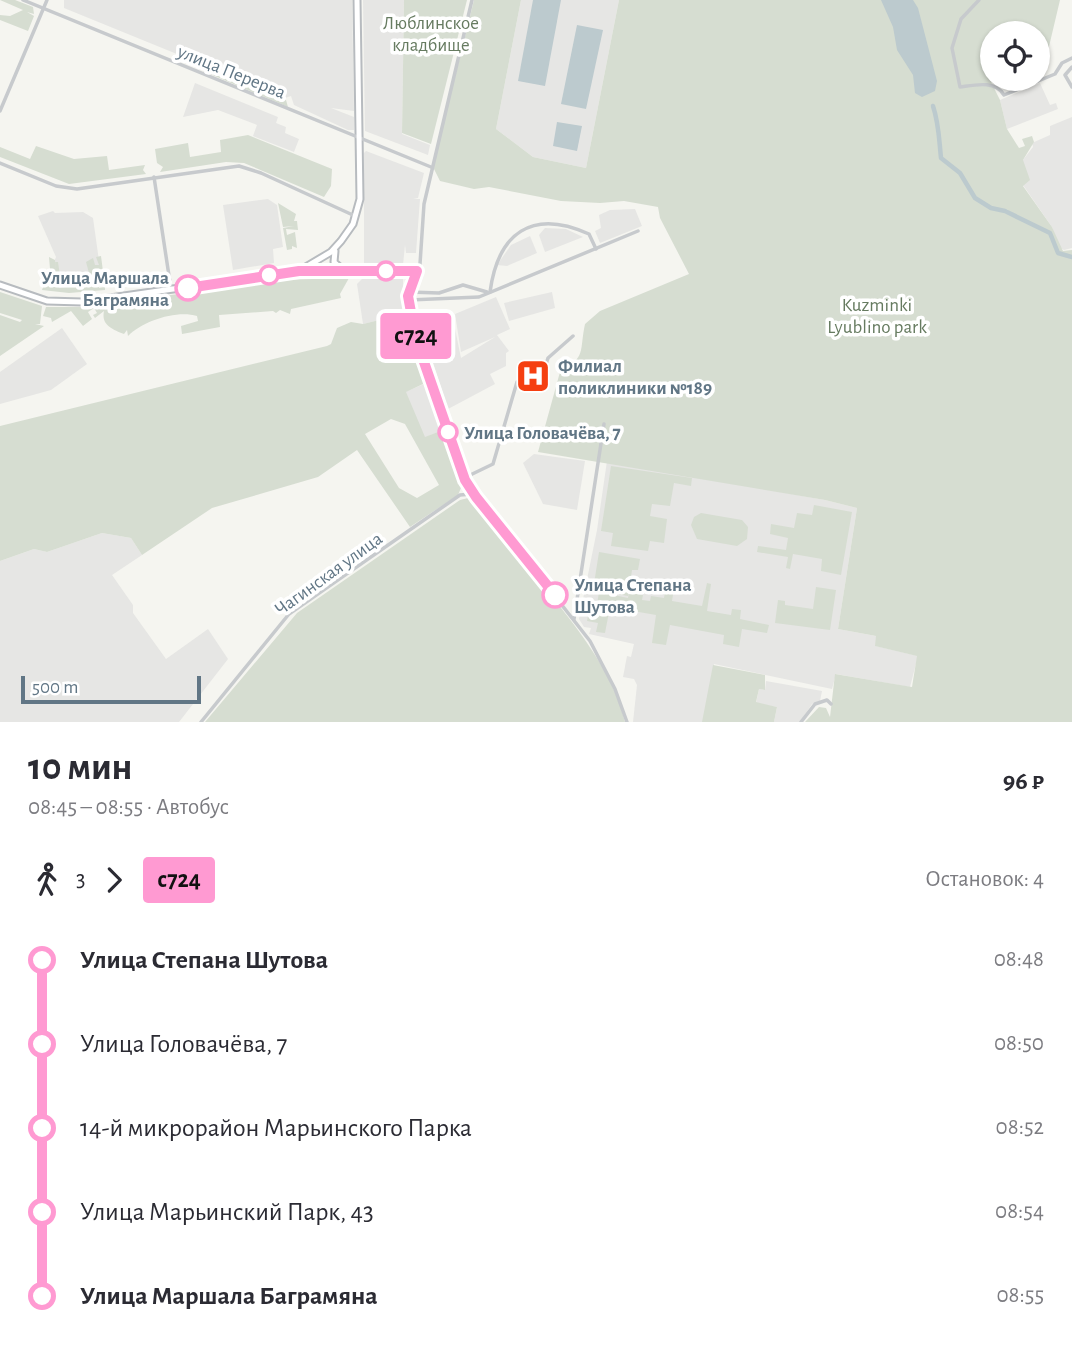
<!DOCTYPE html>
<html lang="ru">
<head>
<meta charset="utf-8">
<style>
	body { margin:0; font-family:"Alegreya Sans",sans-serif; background:#f2f2f3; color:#2b2b33; height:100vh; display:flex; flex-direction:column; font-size:26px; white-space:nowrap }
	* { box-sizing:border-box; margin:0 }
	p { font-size:23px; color:#7c7c81 }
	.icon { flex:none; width:38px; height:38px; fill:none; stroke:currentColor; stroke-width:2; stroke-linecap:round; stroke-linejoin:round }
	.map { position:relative; height:722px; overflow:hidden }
	.details { display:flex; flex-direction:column; background:#fff; flex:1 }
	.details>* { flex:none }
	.badge { padding:0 14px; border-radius:5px; font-size:24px; line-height:46px }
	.tools { position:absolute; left:980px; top:21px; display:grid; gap:14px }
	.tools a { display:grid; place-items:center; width:70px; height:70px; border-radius:50%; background:#fff; box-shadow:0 2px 5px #0004; font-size:35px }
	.scale { position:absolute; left:21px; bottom:18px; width:180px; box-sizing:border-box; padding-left:7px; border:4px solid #617685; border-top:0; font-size:19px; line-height:24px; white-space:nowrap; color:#617685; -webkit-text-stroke:5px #fff; paint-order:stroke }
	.map>.badge { position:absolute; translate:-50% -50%; box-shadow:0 0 0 4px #fff }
	.legs { display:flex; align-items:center; gap:10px; height:77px; padding:0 28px; font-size:23px }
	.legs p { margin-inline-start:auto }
	.headline { display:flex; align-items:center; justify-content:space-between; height:119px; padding:0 28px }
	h1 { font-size:38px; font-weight:700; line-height:52px }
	ul { padding:0 28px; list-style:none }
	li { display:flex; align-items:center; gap:24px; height:84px; font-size:26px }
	li i { display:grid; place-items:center; width:10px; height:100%; margin:0 9px; background:currentColor }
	li i::after { content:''; width:18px; height:18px; margin:-9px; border:5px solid; border-radius:50%; background:#fff }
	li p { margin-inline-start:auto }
	li:first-child i { background:linear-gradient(#0000 50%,currentColor 0) }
	li:last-child i { background:linear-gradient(currentColor 50%,#0000 0) }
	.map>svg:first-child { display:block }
	.built { fill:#e6e6e4 }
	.green { fill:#d6ddd1; fill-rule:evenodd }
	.water { fill:#bccace }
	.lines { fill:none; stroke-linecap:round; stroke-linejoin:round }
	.river { stroke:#bccace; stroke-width:4.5 }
	.major-casing { stroke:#b7bbbf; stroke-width:9 }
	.minor { stroke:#c7cacd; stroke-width:3.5 }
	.major { stroke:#fff; stroke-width:5 }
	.line-1-casing { stroke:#fff; stroke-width:16 }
	.line-1 { stroke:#ff9ad2; stroke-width:10 }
	.stop-1-dot { fill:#fff; stroke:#ff9ad2; stroke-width:3.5 }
	.labels { text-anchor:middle; stroke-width:7; stroke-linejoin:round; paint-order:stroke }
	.park-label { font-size:19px; fill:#667b60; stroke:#fff }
	.street-label { font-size:19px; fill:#617685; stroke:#fff }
	.stop-label { font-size:19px; font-weight:bold; fill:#617685; stroke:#fff; text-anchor:start }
	.poi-label { font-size:19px; font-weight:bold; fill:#617685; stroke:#fff; text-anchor:start }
</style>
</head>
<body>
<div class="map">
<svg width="1072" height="722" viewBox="0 0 1072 722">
	<rect width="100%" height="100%" fill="#f5f5f0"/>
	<g class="built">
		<polygon points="64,0 352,0 354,111 331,108 354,117 354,130 348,130 294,105 291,96 285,98 64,8"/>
		<polygon points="363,0 404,0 402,134 430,145 428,155 365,131"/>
		<polygon points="521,0 619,0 586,168 533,157 496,129"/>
		<polygon points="195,83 278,117 276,123 286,127 285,133 299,139 294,152 253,136 257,125 218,110 183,117"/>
		<polygon points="1040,83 1050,105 1056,103 1058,109 1007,129 1000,100"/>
		<polygon points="1072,117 1072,248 1064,250 1059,247 1052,227 1023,185 1023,160 1033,147 1032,143 1050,135 1050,126"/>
		<polygon points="366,151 424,173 418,198 413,199 420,199 416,253 406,253 405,245 403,265 364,265 364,153"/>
		<polygon points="268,199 277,205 283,247 273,249 274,263 233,270 223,205"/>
		<polygon points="635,209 642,226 600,243 595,231 601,228 599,215 610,210"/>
		<polygon points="53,211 55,213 83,212 93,218 100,268 95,289 55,290 47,280 56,257 38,216"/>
		<polygon points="545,228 566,229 583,237 545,252 539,235"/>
		<polygon points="530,236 537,253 507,266 497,265 511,245"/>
		<polygon points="403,276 403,314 363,324 357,284 364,277"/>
		<polygon points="552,292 555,308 509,321 504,303"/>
		<polygon points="496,297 510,329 497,335 509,351 506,353 506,366 490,374 495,384 448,409 425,338 453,319 461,358 495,337 461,352 455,314"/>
		<polygon points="62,328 87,364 51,390 0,404 0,372"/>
		<polygon points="424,384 443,430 424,438 405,392"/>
		<polygon points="534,454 585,461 577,510 543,504 523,463"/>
		<polygon points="607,461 825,500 857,508 838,629 876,636 876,646 918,656 910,687 836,674 832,689 714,664 704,722 633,722 637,685 634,679 623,677 627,656 631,657 634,644 589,634 591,628 584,627 579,619 597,530"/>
		<polygon points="102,533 131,538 142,555 112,575 133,605 133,613 166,659 208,629 228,659 179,722 0,722 0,561 34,549 47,552"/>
		<polygon points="766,681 822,691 820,701 812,704 800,722 774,722 777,707 756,703 759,689 765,690"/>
	</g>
	<g class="green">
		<polygon points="0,0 15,0 33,7 34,14 27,12 34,16 28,31 0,20 0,15 10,16 23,10"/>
		<polygon points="404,0 467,0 431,144 402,133"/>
		<path d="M474,0H521L496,129L533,157L586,168L619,0H1060L1047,55L1038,59V33H992V79H996L991,82L1000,100L1007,129L1019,148L1025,146L1022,139L1032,136L1034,142L1023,160L1030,180L1023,186L1052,227L1063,251L1072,250V722H805L819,707L826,708L830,717L835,674L912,687L917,656L875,646L876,636L838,629L857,508L825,500L538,452L560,372C587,356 579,352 585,324L600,311L689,274L660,218L658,207L624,201L600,203L561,201L489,187L474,189L440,181L433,167Z"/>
		<polygon points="210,69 286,100 288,107 203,71"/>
		<polygon points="248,135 332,169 331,186 324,197 244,163 226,162 160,172 163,167 157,163 155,149 188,143 190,157 221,152 220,140"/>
		<polygon points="36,146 74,159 107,156 109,170 145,165 143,170 146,174 69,184 0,157 0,147 30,159"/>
		<polygon points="278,203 296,214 294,221 297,221 298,230 286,229 287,235 295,232 297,248 292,246 292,249 287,250 283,228 294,226 283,227"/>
		<polygon points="101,256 104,279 98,282 99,288 105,287 105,290 69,293 42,290 50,269 49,257 55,260 56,275 55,262 58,262 60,276 55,278 57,283 58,278 75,276 60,280 61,285 89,281 88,276 77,276 89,274 91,282 61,287 58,285 59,288 92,284 86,262 93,258 95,265 99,265 96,257"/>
		<path d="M349,278L340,294L341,298L291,309L290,314L280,310L276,313L273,311L219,315L220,327L182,334L181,326L198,321L197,316C176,310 143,321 128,336L127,330L124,334C112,329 101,325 104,311L95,318L93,315L97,313L94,308L88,312L92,319L83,326L71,311L52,322L51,318L43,316L46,307H88L276,280Z"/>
		<polygon points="0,292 42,306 40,324 35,324 44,326 0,356 0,315 20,322 22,320 0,313"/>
		<path d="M407,313L409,334L463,483L458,495L410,527L357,450L318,477L212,508L142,555L131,538L102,533L47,552L34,549L0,561V426L327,346L331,344L337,328L351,322L363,324ZM423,384L443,430L425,437L406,392ZM391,419L405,424L439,485L417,498L399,488L365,434Z"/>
		<polygon points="611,466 692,478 691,486 674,483 670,506 652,504 650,516 667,519 664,543 650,541 648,551 611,546 613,533 601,531"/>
		<path d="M472,497L551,595L549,605L557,603C585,638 614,677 625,722H205L297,613L460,500Z"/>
		<polygon points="814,505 852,512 841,575 821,571 822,559 793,554 790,569 786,568 788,557 757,552 758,546 786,550 788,538 770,534 771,524 794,528 797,513 812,515"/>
		<polygon points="701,513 742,520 748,527 747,539 737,546 697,539 691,525 694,517"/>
		<polygon points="599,552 640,559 638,570 632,570 628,596 593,590"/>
		<polygon points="667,580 675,582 672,601 702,606 707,583 711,584 707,611 731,615 732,609 741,610 740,619 769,625 767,633 742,629 739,647 723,644 724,635 670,625 666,645 652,643 656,615 610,607 605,633 596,632 598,623 587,621 588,616 595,617 599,592 628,598 629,592 643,595 642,600 650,601 651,596 664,598"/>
		<polygon points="816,587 836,590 830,630 775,623 778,600 785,601 785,605 813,609"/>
		<polygon points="713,665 765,675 765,690 759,689 756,702 777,707 774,722 702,722"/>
	</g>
	<g class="water">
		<polygon points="533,0 561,0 545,86 518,81"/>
		<polygon points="881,0 913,0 918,8 937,81 935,91 922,97 915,93 913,75 897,50 893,27"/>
		<polygon points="577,25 603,30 586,109 561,104"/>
		<polygon points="557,122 582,126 577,151 553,146"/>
	</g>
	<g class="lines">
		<g class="river">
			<path d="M933,106C939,124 939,139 941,158L960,173L975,198L991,208L1005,211"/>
			<polyline points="1007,212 1050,233 1058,253 1072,257"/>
		</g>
		<g class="major-casing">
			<g id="major">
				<polyline points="335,251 334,262 344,271"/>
				<polyline points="0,285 47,301 82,302 299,271 331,252 341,241 353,224 360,199 357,0"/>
			</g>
		</g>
		<g class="minor">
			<polyline points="23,0 431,167"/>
			<polyline points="472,0 424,204 420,264 408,296 413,327 467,484 590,641 615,689 627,722"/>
			<path d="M979,0L961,19L952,48L960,87C975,85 995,80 1004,95L1055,74L1062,63L1072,58"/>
			<polyline points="1072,67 1065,75 1072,87"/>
			<polyline points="0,111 47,0"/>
			<polyline points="0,163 56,186 77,189 239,166 261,173 355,216"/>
			<polyline points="154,177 171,289"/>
			<polyline points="300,271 417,271"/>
			<polyline points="403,272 407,276 409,290"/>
			<polyline points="409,292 439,293 463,285 487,292"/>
			<path d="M490,292C498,233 532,208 589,234L596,249"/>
			<polyline points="409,300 479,297 638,231"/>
			<polyline points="464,478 493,464 517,382 538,389 548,358 573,336"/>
			<polyline points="574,619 604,424"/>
			<polyline points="201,722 289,614 460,495 472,494"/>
			<polyline points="801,722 815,704 827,700 831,704"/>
		</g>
		<use href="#major" class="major"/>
	</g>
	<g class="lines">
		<g class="line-1-casing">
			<polyline id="line-1" points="188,288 299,271 417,271 408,296 416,339 465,480 476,497 555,595"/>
		</g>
		<use href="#line-1" class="line-1"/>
	</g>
	<defs>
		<g id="hospital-square" transform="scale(1.75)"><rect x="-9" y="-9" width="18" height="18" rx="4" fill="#f53f11" stroke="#fff"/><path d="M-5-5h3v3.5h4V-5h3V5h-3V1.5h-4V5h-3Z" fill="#fff"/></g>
	</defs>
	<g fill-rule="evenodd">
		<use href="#hospital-square" x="533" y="376"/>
	</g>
	<g class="stop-1-dot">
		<circle cx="386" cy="271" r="9"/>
		<circle cx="269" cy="275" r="9"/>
		<circle cx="188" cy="288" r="12"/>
		<circle cx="448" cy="432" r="9"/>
		<circle cx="555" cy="595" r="12"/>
	</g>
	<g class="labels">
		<g class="park-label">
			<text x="431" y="29">Люблинское<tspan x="431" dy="22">кладбище</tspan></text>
			<text x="877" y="311">Kuzminki<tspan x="877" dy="22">Lyublino park</tspan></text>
		</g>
		<g class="street-label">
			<text transform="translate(232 71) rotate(22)" y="7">улица Перерва</text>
			<text transform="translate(328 573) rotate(-36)" y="7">Чагинская улица</text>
		</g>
		<g class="stop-label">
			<text x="169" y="284" text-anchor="end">Улица Маршала<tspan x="169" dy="22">Баграмяна</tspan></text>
			<text x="464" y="439">Улица Головачёва, 7</text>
			<text x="574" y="591">Улица Степана<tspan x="574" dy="22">Шутова</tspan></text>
		</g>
		<g class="poi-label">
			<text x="558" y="372">Филиал<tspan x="558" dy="22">поликлиники №189</tspan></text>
		</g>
	</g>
</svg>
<div class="tools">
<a><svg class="icon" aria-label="locate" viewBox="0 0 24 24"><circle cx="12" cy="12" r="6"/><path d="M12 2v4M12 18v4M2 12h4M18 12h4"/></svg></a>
</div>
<div class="scale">500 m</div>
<b class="badge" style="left:416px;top:336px;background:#ff9ad2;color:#111">с724</b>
</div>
<section class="details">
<div class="headline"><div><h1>10 мин</h1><p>08:45 – 08:55 · Автобус</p></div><b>96 ₽</b></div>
<div class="legs"><svg class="icon" aria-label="walk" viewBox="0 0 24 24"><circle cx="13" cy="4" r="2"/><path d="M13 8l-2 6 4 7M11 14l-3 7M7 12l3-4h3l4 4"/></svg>3<svg class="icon" aria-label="forward" viewBox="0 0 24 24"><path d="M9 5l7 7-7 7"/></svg><b class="badge" style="background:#ff9ad2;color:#111">с724</b><p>Остановок: 4</p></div>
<ul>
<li><i style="color:#ff9ad2"></i><b>Улица Степана Шутова</b><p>08:48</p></li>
<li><i style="color:#ff9ad2"></i><span>Улица Головачёва, 7</span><p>08:50</p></li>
<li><i style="color:#ff9ad2"></i><span>14-й микрорайон Марьинского Парка</span><p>08:52</p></li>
<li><i style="color:#ff9ad2"></i><span>Улица Марьинский Парк, 43</span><p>08:54</p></li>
<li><i style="color:#ff9ad2"></i><b>Улица Маршала Баграмяна</b><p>08:55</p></li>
</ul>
</section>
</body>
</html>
